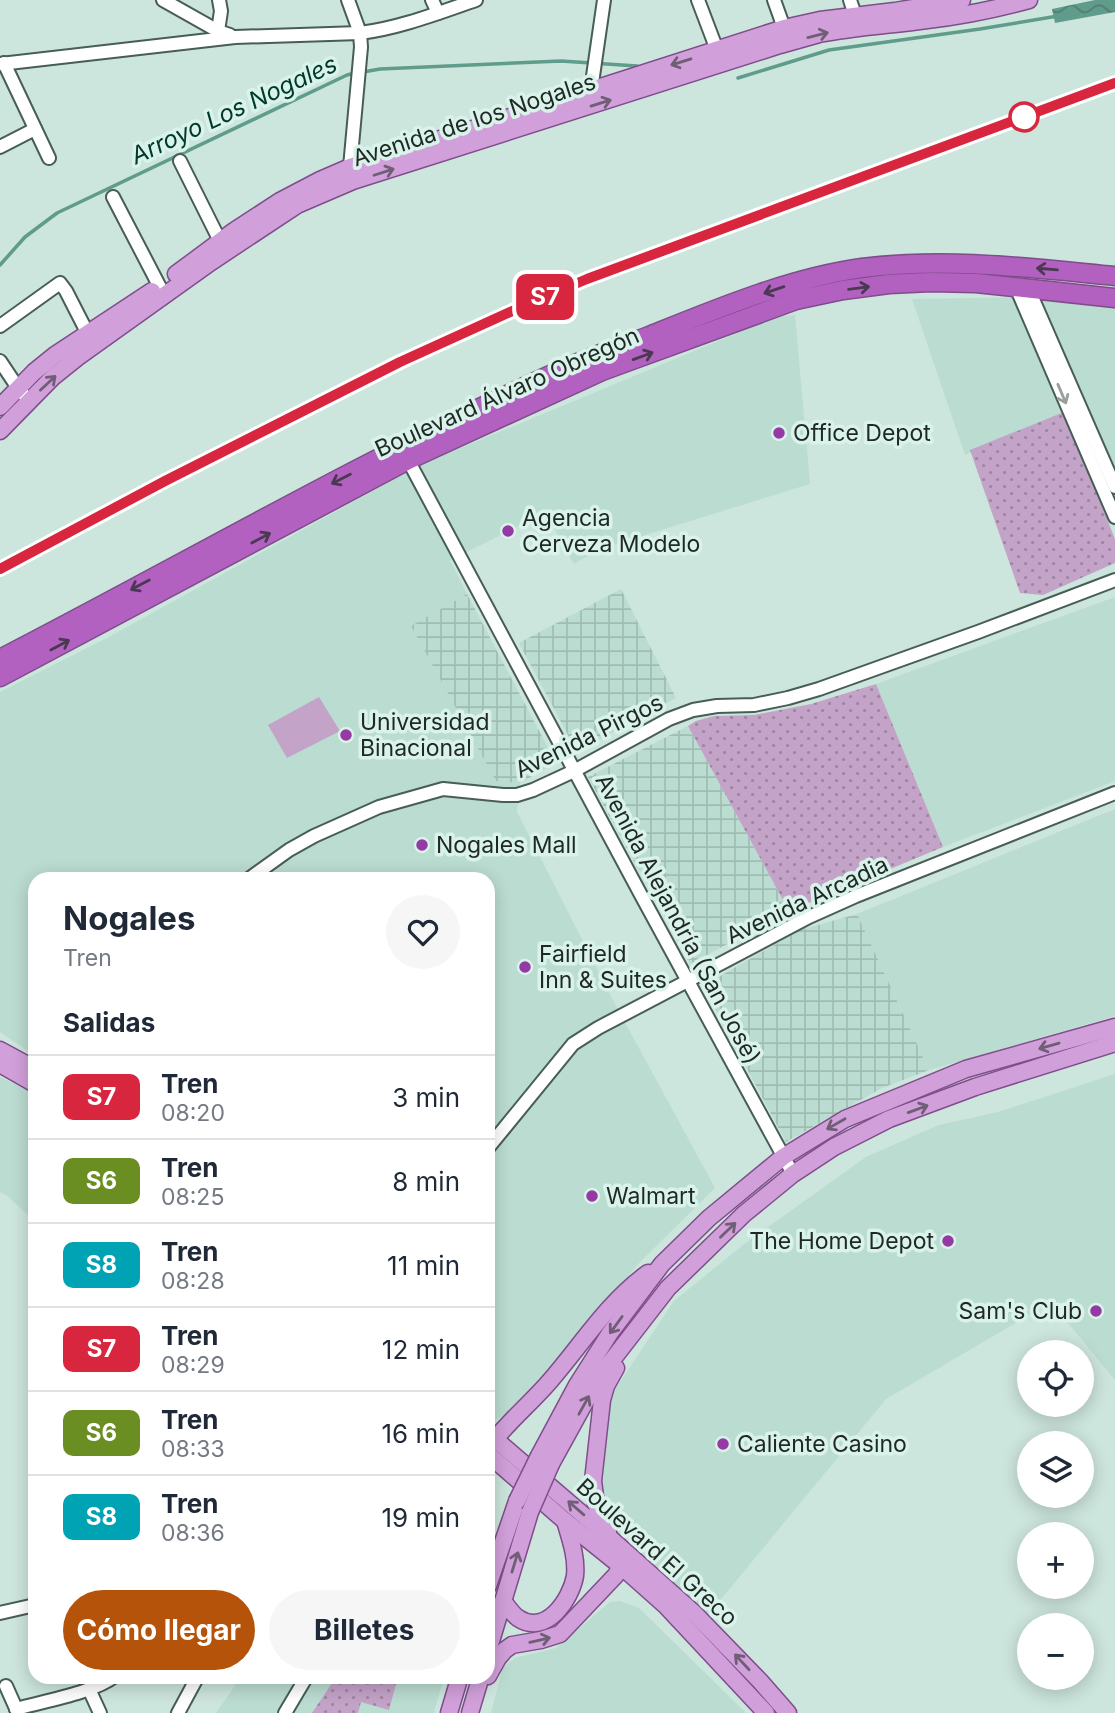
<!DOCTYPE html>
<html lang="es">
<head>
<meta charset="utf-8">
<style>
	body { margin:0; font-family:Inter,sans-serif; background:#f6f6f7; color:#1f2937; height:100vh; display:flex; flex-direction:column; font-size:26px; white-space:nowrap }
	* { box-sizing:border-box; margin:0 }
	p { font-size:23px; color:#747a83 }
	.icon { flex:none; width:38px; height:38px; fill:none; stroke:currentColor; stroke-width:2; stroke-linecap:round; stroke-linejoin:round }
	.map { position:relative; flex:1; overflow:hidden }
	.details { position:absolute; left:28px; top:872px; width:467px; height:812px; display:flex; flex-direction:column; background:#fff; border-radius:21px; box-shadow:0 4px 18px #0003 }
	.details>* { flex:none }
	.badge { padding:0 14px; border-radius:10px; font-size:24px; line-height:46px }
	.buttons { position:absolute; left:1017px; top:1340px; display:grid; gap:14px }
	.buttons a { display:grid; place-items:center; width:77px; height:77px; border-radius:50%; background:#fff; box-shadow:0 4px 18px #0003; font-size:35px }
	.map>.badge { position:absolute; translate:-50% -50%; box-shadow:0 0 0 4px #fff }
	h2 { padding:0 35px; font-size:26px; line-height:63px }
	.round { display:grid; place-items:center; flex:none; width:74px; height:74px; border-radius:37px; background:#f6f6f7 }
	.overview { display:flex; align-items:center; justify-content:space-between; height:119px; padding:0 35px }
	h1 { font-size:33px; font-weight:700; line-height:52px }
	.action { display:flex; gap:14px; margin-top:auto; padding:14px 35px }
	.action a { flex:1; height:80px; border-radius:42px; background:#b45309; color:#fff; font-size:28px; font-weight:700; line-height:80px; text-align:center }
	.action a+a { background:#f6f6f7; color:#1f2937 }
	ul { padding:0; list-style:none }
	li { display:flex; align-items:center; gap:21px; height:84px; padding:0 35px; border-top:2px solid #e0e1e3 }
	li div { flex:1 }
	li b { display:block; font-size:26px }
	li em { font-style:normal }
	li .badge { min-width:77px; font-weight:700; text-align:center }
	.map>svg:first-child { display:block }
	.built { fill:#bbdcd1 }
	.industrial { fill:url(#industrial-grid) }
	.grass { fill:url(#grass-dots) }
	.garden { fill:#c3a3c7 }
	.water { fill:url(#water-waves) }
	.lines { fill:none; stroke-linecap:round; stroke-linejoin:round }
	.stream { stroke:#609c8b; stroke-width:3.5 }
	.minor-casing { stroke:#475d56; stroke-width:16 }
	.major-casing { stroke:#7f4d8a; stroke-width:19 }
	.highway-casing { stroke:#7f4d8a; stroke-width:21 }
	.minor { stroke:#fff; stroke-width:12 }
	.major { stroke:#d1a0da; stroke-width:16 }
	.highway { stroke:#b361c1; stroke-width:18 }
	.rail-casing { stroke:#758680; stroke-width:6 }
	.rail { stroke:#d9f3ea; stroke-width:3.5; stroke-dasharray:10; stroke-linecap:butt }
	.major-bridge-casing { stroke:#7f4d8a; stroke-width:19; stroke-linecap:butt }
	.major-bridge { stroke:#d1a0da; stroke-width:16 }
	.oneway { stroke:#6f5e76 }
	.oneway2 { stroke:#4b3954 }
	.oneway3 { stroke:#9a9e9d }
	.line-casing { stroke:#fff; stroke-width:16 }
	.line { stroke:#d7263d; stroke-width:10 }
	.stop-dot { fill:#fff; stroke:#d7263d; stroke-width:3.5 }
	.poi-dot { fill:#953aa4; stroke:#d9f3ea; stroke-width:2.5 }
	.labels { text-anchor:middle; stroke-width:7; stroke-linejoin:round; paint-order:stroke }
	.street-label { font-size:23px; fill:#1f2825; stroke:#d9f3ea }
	.poi-label { font-size:23px; fill:#1f2825; stroke:#d9f3ea; text-anchor:start }
	.water-label { font-size:24px; font-style:italic; fill:#00382c; stroke:#d9f3ea }
</style>
</head>
<body>
<div class="map">
<svg width="1115" height="1713" viewBox="0 0 1115 1713">
	<defs>
		<pattern id="industrial-grid" width="8" height="8" patternUnits="userSpaceOnUse" patternTransform="scale(1.75)"><rect width="8" height="8" fill="#bbdcd1"/><path d="M0 4h8M4 0v8" fill="none" stroke="#a0bdb3"/></pattern>
		<pattern id="grass-dots" width="8" height="8" patternUnits="userSpaceOnUse" patternTransform="scale(1.75)"><rect width="8" height="8" fill="#c3a3c7"/><path d="M2 2h.1M6 6h.1" fill="none" stroke="#9e85a1" stroke-width="1.8" stroke-linecap="round"/></pattern>
		<pattern id="water-waves" width="16" height="10" patternUnits="userSpaceOnUse" patternTransform="scale(1.75)"><rect width="16" height="10" fill="#609c8b"/><path d="M0 5q4-4 8 0t8 0" fill="none" stroke="#4f7f71"/></pattern>
	</defs>
	<rect width="100%" height="100%" fill="#cce5dd"/>
	<g class="built">
		<polygon points="1040,297 1115,306 1115,471 1086,405 965,455 912,299"/>
		<polygon points="795,315 810,484 600,549 574,564 546,513 450,560 467,594 412,626 496,780 520,783 517,812 616,1006 715,1188 641,1261 514,1409 490,1423 488,1421 488,878 35,878 35,1056 0,1032 0,692 107,638 420,465 776,317"/>
		<polygon points="1115,597 1115,781 943,847 876,684"/>
		<polygon points="1115,809 1115,1016 929,1070 857,914"/>
		<polygon points="1115,1074 1115,1380 1051,1302 886,1399 708,1615 607,1519 601,1486 610,1397 674,1301 743,1245 866,1157 939,1125 998,1112"/>
		<polygon points="0,1077 35,1094 35,1221 6,1195 0,1192"/>
		<polygon points="620,1601 639,1608 746,1713 491,1713 503,1667 515,1658 556,1648 610,1602"/>
		<polygon points="241,1677 444,1677 434,1713 216,1713"/>
	</g>
	<g class="industrial">
		<polygon points="621,589 676,698 577,752 519,643"/>
		<polygon points="467,594 556,763 520,783 496,781 411,626"/>
		<polygon points="688,726 789,911 690,964 588,777"/>
		<polygon points="857,914 929,1070 882,1088 786,1142 703,986 800,930"/>
	</g>
	<g class="grass">
		<polygon points="1064,412 1115,539 1115,563 1043,595 1020,593 970,450"/>
		<polygon points="876,684 943,847 789,911 688,726 696,721 714,716 754,715 811,704"/>
		<polygon points="336,1677 398,1677 389,1710 361,1702 358,1713 312,1713"/>
	</g>
	<polygon class="garden" points="319,697 340,731 287,758 268,725"/>
	<polygon class="water" points="1095,0 1115,0 1115,12 1055,23 1052,9"/>
	<g class="lines">
		<g class="stream">
			<polyline points="363,72 380,69 561,61 637,66"/>
			<polyline points="738,78 829,50 980,29 1058,16"/>
			<polyline points="0,265 25,237 57,213 347,75 355,73"/>
		</g>
		<g class="minor-casing">
			<g id="minor">
				<polyline points="163,0 218,31 230,35"/>
				<polyline points="348,0 360,33 361,47 350,167 352,175"/>
				<polyline points="432,0 438,13"/>
				<polyline points="698,0 717,50"/>
				<polyline points="774,0 784,28"/>
				<polyline points="850,0 855,15"/>
				<polyline points="218,31 221,11 219,0"/>
				<polyline points="4,63 49,158"/>
				<path d="M0,64L235,37L360,33C400,28 438,13 476,0"/>
				<polyline points="591,90 604,0"/>
				<polyline points="0,147 35,129"/>
				<polyline points="180,161 224,249"/>
				<polyline points="113,197 164,295"/>
				<polyline points="1016,287 1115,517"/>
				<polyline points="1028,288 1115,487"/>
				<polyline points="0,326 60,283 66,291 88,334"/>
				<polyline points="0,361 18,388 24,395"/>
				<polyline points="408,460 641,895 793,1174"/>
				<polyline points="250,878 289,850 314,836 379,807 443,789 503,795 517,795 533,790 574,771 669,719 693,710 717,706 754,705 788,698 819,689 978,632 1115,580"/>
				<polyline points="488,1148 573,1044 598,1028 809,917 856,896 1115,793"/>
				<polyline points="0,1613 35,1605"/>
				<polyline points="6,1686 18,1713"/>
				<polyline points="89,1689 100,1713"/>
				<path d="M16,1709C44,1701 93,1693 115,1676"/>
				<polyline points="178,1713 198,1676"/>
				<polyline points="285,1713 307,1676"/>
			</g>
		</g>
		<g class="major-casing">
			<g id="major">
				<polyline points="176,274 234,231 280,201 320,180 350,167 495,122 591,90 784,28 820,20 895,11 962,0"/>
				<polyline points="0,407 34,372 55,355 152,291"/>
				<path d="M0,431L53,377L78,357L211,262L297,205L353,181L780,45L819,34C855,27 891,25 927,20C962,16 996,9 1029,0"/>
				<polyline points="0,1050 35,1069"/>
				<polyline points="0,1064 35,1084"/>
				<polyline points="488,1433 610,1538 694,1613 760,1681 788,1713"/>
				<path d="M491,1444C508,1422 531,1403 550,1381C582,1344 608,1302 648,1273"/>
				<polyline points="488,1454 565,1521 621,1566 666,1606 766,1713"/>
				<polyline points="539,1456 577,1385 610,1333 662,1264 709,1218 783,1157 845,1119 966,1069 1115,1027"/>
				<polyline points="551,1464 599,1377 668,1288 744,1214 793,1174 834,1147 889,1119 975,1087 1115,1043"/>
				<polyline points="608,1532 596,1504 593,1481 602,1400 606,1386 616,1368"/>
				<polyline points="488,1586 517,1501"/>
				<path d="M503,1601C508,1607 512,1614 518,1618C546,1637 571,1599 575,1576C577,1557 570,1538 565,1521"/>
				<polyline points="488,1651 530,1512"/>
				<polyline points="488,1676 498,1658 505,1650 512,1645 541,1640 560,1634 616,1575 621,1566 621,1557"/>
				<polyline points="449,1713 460,1676"/>
				<polyline points="470,1713 481,1676"/>
			</g>
		</g>
		<g class="highway-casing">
			<g id="highway">
				<path d="M0,659C186,563 368,457 559,371C588,358 619,347 649,336C716,309 790,278 862,268C946,257 1031,268 1115,276"/>
				<polyline points="0,677 408,460 602,371 796,300 843,290 889,284 931,282 976,283 1115,298"/>
			</g>
		</g>
		<use href="#minor" class="minor"/>
		<use href="#major" class="major"/>
		<use href="#highway" class="highway"/>
		<g class="rail-casing">
			<polyline id="rail" points="0,569 165,482 381,371 440,342 587,279 1115,83"/>
		</g>
		<use href="#rail" class="rail"/>
		<g class="major-bridge-casing">
			<g id="major-bridge">
				<polyline points="517,1501 539,1456"/>
				<polyline points="530,1512 551,1464"/>
			</g>
		</g>
		<use href="#major-bridge" class="major-bridge"/>
	</g>
	<defs><path id="oneway-shaft" d="M-6 0H5M1.5-3L5.5 0L1.5 3" fill="none" stroke-width="1.6" stroke-linecap="round" stroke-linejoin="round" transform="scale(1.75)"/></defs>
	<g class="oneway">
		<use href="#oneway-shaft" transform="translate(818 35) rotate(-14)"/>
		<use href="#oneway-shaft" transform="translate(681 62) rotate(163)"/>
		<use href="#oneway-shaft" transform="translate(601 103) rotate(-17)"/>
		<use href="#oneway-shaft" transform="translate(384 172) rotate(-18)"/>
		<use href="#oneway-shaft" transform="translate(48 383) rotate(-43)"/>
		<use href="#oneway-shaft" transform="translate(1049 1046) rotate(164)"/>
		<use href="#oneway-shaft" transform="translate(918 1109) rotate(-20)"/>
		<use href="#oneway-shaft" transform="translate(836 1124) rotate(150)"/>
		<use href="#oneway-shaft" transform="translate(728 1230) rotate(-44)"/>
		<use href="#oneway-shaft" transform="translate(616 1325) rotate(126)"/>
		<use href="#oneway-shaft" transform="translate(584 1405) rotate(-61)"/>
		<use href="#oneway-shaft" transform="translate(576 1508) rotate(-139)"/>
		<use href="#oneway-shaft" transform="translate(515 1562) rotate(-73)"/>
		<use href="#oneway-shaft" transform="translate(540 1640) rotate(-13)"/>
		<use href="#oneway-shaft" transform="translate(742 1662) rotate(-133)"/>
	</g>
	<g class="oneway2">
		<use href="#oneway-shaft" transform="translate(1047 269) rotate(-175)"/>
		<use href="#oneway-shaft" transform="translate(859 288) rotate(-8)"/>
		<use href="#oneway-shaft" transform="translate(774 290) rotate(161)"/>
		<use href="#oneway-shaft" transform="translate(643 356) rotate(-20)"/>
		<use href="#oneway-shaft" transform="translate(341 479) rotate(153)"/>
		<use href="#oneway-shaft" transform="translate(261 538) rotate(-28)"/>
		<use href="#oneway-shaft" transform="translate(140 585) rotate(152)"/>
		<use href="#oneway-shaft" transform="translate(60 645) rotate(-28)"/>
	</g>
	<use class="oneway3" href="#oneway-shaft" transform="translate(1062 394) rotate(67)"/>
	<g class="lines">
		<g class="line-casing">
			<polyline id="line" points="0,569 165,481 400,362 521,307 587,279 1115,83"/>
		</g>
		<use href="#line" class="line"/>
	</g>
	<circle class="stop-dot" cx="1024" cy="117" r="14"/>
	<g class="poi-dot">
		<circle cx="779" cy="433" r="7"/>
		<circle cx="508" cy="531" r="7"/>
		<circle cx="346" cy="735" r="7"/>
		<circle cx="422" cy="845" r="7"/>
		<circle cx="525" cy="967" r="7"/>
		<circle cx="592" cy="1196" r="7"/>
		<circle cx="948" cy="1241" r="7"/>
		<circle cx="1096" cy="1311" r="7"/>
		<circle cx="723" cy="1444" r="7"/>
	</g>
	<g class="labels">
		<g class="street-label">
			<text transform="translate(474 120) rotate(-18)" y="8">Avenida de los Nogales</text>
			<text transform="translate(507 392) rotate(-24)" y="8">Boulevard Álvaro Obregón</text>
			<text transform="translate(589 736) rotate(-26)" y="8">Avenida Pirgos</text>
			<text transform="translate(807 900) rotate(-25)" y="8">Avenida Arcadia</text>
			<text transform="translate(678 919) rotate(62)" y="8">Avenida Alejandría (San José)</text>
			<text transform="translate(657 1552) rotate(42)" y="8">Boulevard El Greco</text>
		</g>
		<g class="poi-label">
			<text x="793" y="441">Office Depot</text>
			<text x="522" y="526">Agencia<tspan x="522" dy="26">Cerveza Modelo</tspan></text>
			<text x="360" y="730">Universidad<tspan x="360" dy="26">Binacional</tspan></text>
			<text x="436" y="853">Nogales Mall</text>
			<text x="539" y="962">Fairfield<tspan x="539" dy="26">Inn &amp; Suites</tspan></text>
			<text x="606" y="1204">Walmart</text>
			<text x="934" y="1249" text-anchor="end">The Home Depot</text>
			<text x="1082" y="1319" text-anchor="end">Sam's Club</text>
			<text x="737" y="1452">Caliente Casino</text>
		</g>
		<g class="water-label">
			<text transform="translate(234 110) rotate(-25)" y="8">Arroyo Los Nogales</text>
		</g>
	</g>
</svg>
<div class="buttons">
<a><svg class="icon" aria-label="locate" viewBox="0 0 24 24"><circle cx="12" cy="12" r="6"/><path d="M12 2v4M12 18v4M2 12h4M18 12h4"/></svg></a>
<a><svg class="icon" aria-label="layers" viewBox="0 0 24 24"><path d="M12 4l9 5-9 5-9-5zM3 14l9 5 9-5"/></svg></a>
<a>+</a>
<a>−</a>
</div>
<b class="badge" style="left:545px;top:297px;background:#d7263d;color:#fff">S7</b>
<section class="details">
<div class="overview"><div><h1>Nogales</h1><p>Tren</p></div><a class="round"><svg class="icon" aria-label="heart" viewBox="0 0 24 24"><path d="M12 20l-8-8c-3-5 5-10 8-4 3-6 11-1 8 4z"/></svg></a></div>
<h2>Salidas</h2>
<ul>
<li><span class="badge" style="background:#d7263d;color:#fff">S7</span><div><b>Tren</b><p>08:20</p></div><em>3 min</em></li>
<li><span class="badge" style="background:#6b8e23;color:#fff">S6</span><div><b>Tren</b><p>08:25</p></div><em>8 min</em></li>
<li><span class="badge" style="background:#00a3b4;color:#fff">S8</span><div><b>Tren</b><p>08:28</p></div><em>11 min</em></li>
<li><span class="badge" style="background:#d7263d;color:#fff">S7</span><div><b>Tren</b><p>08:29</p></div><em>12 min</em></li>
<li><span class="badge" style="background:#6b8e23;color:#fff">S6</span><div><b>Tren</b><p>08:33</p></div><em>16 min</em></li>
<li><span class="badge" style="background:#00a3b4;color:#fff">S8</span><div><b>Tren</b><p>08:36</p></div><em>19 min</em></li>
</ul>
<div class="action"><a>Cómo llegar</a><a>Billetes</a></div>
</section>
</div>
</body>
</html>
